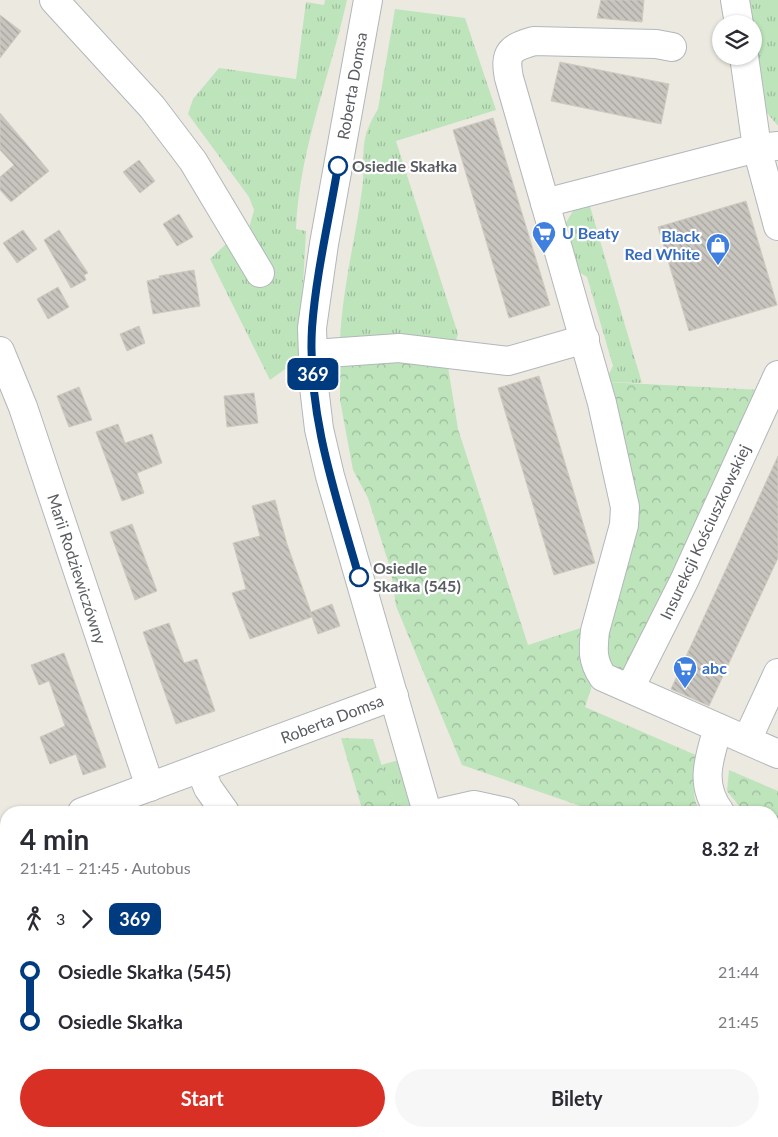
<!DOCTYPE html>
<html lang="pl">
<head>
<meta charset="utf-8">
<style>
	body { margin:0; font-family:Lato,sans-serif; background:#f7f7f7; color:#2b2b33; height:100vh; display:flex; flex-direction:column; font-size:19px; white-space:nowrap }
	* { box-sizing:border-box; margin:0 }
	p { font-size:16px; color:#7c7c81 }
	.icon { flex:none; width:28px; height:28px; fill:none; stroke:currentColor; stroke-width:2; stroke-linecap:round; stroke-linejoin:round }
	.map { position:relative; flex:1; overflow:hidden }
	.side { position:absolute; left:0px; top:806px; width:779px; height:331px; display:flex; flex-direction:column; background:#fff; border-radius:20px 20px 0 0; box-shadow:0 1px 4px #0004 }
	.side>* { flex:none }
	.badge { padding:0 10px; border-radius:8px; font-size:18px; line-height:32px }
	.fabs { position:absolute; left:712px; top:15px; display:grid; gap:10px }
	.fabs a { display:grid; place-items:center; width:50px; height:50px; border-radius:50%; background:#fff; box-shadow:0 1px 4px #0004; font-size:25px }
	.map>.badge { position:absolute; translate:-50% -50%; box-shadow:0 0 0 2px #fff }
	.legs { display:flex; align-items:center; gap:8px; height:55px; padding:0 20px; font-size:16px }
	.legs p { margin-inline-start:auto }
	.head { display:flex; align-items:center; justify-content:space-between; height:85px; padding:0 20px }
	h1 { font-size:28px; font-weight:700; line-height:38px }
	.cta { display:flex; gap:10px; margin-top:auto; padding:10px 20px }
	.cta a { flex:1; height:58px; border-radius:30px; background:#d93025; color:#fff; font-size:20px; font-weight:700; line-height:58px; text-align:center }
	.cta a+a { background:#f7f7f7; color:#2b2b33 }
	ul { padding:0 20px; list-style:none }
	li { display:flex; align-items:center; gap:18px; height:50px; font-size:19px }
	li i { display:grid; place-items:center; width:8px; height:100%; margin:0 6px; background:currentColor }
	li i::after { content:''; width:12px; height:12px; margin:-6px; border:4px solid; border-radius:50%; background:#fff }
	li p { margin-inline-start:auto }
	li:first-child i { background:linear-gradient(#0000 50%,currentColor 0) }
	li:last-child i { background:linear-gradient(currentColor 50%,#0000 0) }
	.map>svg:first-child { display:block }
	.grass { fill:url(#grass-tufts) }
	.forest { fill:url(#forest-crowns) }
	.building { fill:url(#building-back-hatch); stroke:#d0cabf }
	.lines { fill:none; stroke-linecap:round; stroke-linejoin:round }
	.minor-casing { stroke:#b3b7bb; stroke-width:30 }
	.minor { stroke:#fff; stroke-width:28 }
	.line-1-casing { stroke:#fff; stroke-width:11 }
	.line-1 { stroke:#003b80; stroke-width:8 }
	.stop-1-dot { fill:#fff; stroke:#003b80; stroke-width:2.5 }
	.labels { text-anchor:middle; stroke-width:4.5; stroke-linejoin:round; paint-order:stroke }
	.street-label { font-size:16px; fill:#595d61; stroke:#fff }
	.stop-label { font-size:16px; font-weight:bold; fill:#595d61; stroke:#fff; text-anchor:start }
	.shop-label { font-size:16px; font-weight:bold; fill:#366cbe; stroke:#fff; text-anchor:start }
</style>
</head>
<body>
<div class="map">
<svg width="778" height="1137" viewBox="0 0 778 1137">
	<defs>
		<pattern id="grass-tufts" width="24" height="20" patternUnits="userSpaceOnUse" patternTransform="scale(1.25)"><rect width="24" height="20" fill="#bee4bc"/><path d="M3 7l-1-3M5 7V3M7 7l1-3M15 17l-1-3M17 17v-4M19 17l1-3" fill="none" stroke="#9dbc9c"/></pattern>
		<pattern id="forest-crowns" width="20" height="18" patternUnits="userSpaceOnUse" patternTransform="scale(1.25)"><rect width="20" height="18" fill="#bee4bc"/><path d="M2 6a3 3 0 1 1 6 0M12 15a3 3 0 1 1 6 0" fill="none" stroke="#9dbc9c"/></pattern>
		<pattern id="building-back-hatch" width="6" height="6" patternUnits="userSpaceOnUse" patternTransform="scale(1.25)"><rect width="6" height="6" fill="#c8c5bf"/><path d="M-1 5l2 2M0 0l6 6M5-1l2 2" fill="none" stroke="#a5a39f"/></pattern>
	</defs>
	<rect width="100%" height="100%" fill="#ece9e0"/>
	<g class="grass">
		<path d="M325,0H347C330,76 299,151 296,229L306,231L299,359L270,380L210,259L226,244L249,228L254,210L249,197L188,114L193,99L219,68L296,79L306,2L324,5Z"/>
		<polygon points="747,0 778,0 778,126 762,107 754,53 754,24 749,24"/>
		<path d="M395,9L465,18L496,110L396,141L458,334L453,349L340,342C342,290 355,241 362,190C367,155 356,145 378,109Z"/>
		<polygon points="589,203 642,383 605,382 613,366 587,277 570,266 562,229 573,211"/>
		<polygon points="399,760 414,812 397,812 381,765"/>
		<polygon points="773,929 778,929 778,1137 581,1137 580,1131 772,1131"/>
	</g>
	<g class="forest">
		<path d="M385,358L448,367L458,429L528,645L587,626L629,538L605,382L763,390L630,675L600,661L585,707L698,756C694,775 690,795 700,812H598L462,765L396,606L391,571L368,498L353,470L340,400V362Z"/>
		<polygon points="341,738 373,739 397,812 363,812"/>
		<polygon points="729,770 778,791 778,873 773,872 772,812 744,812 727,791"/>
		<polygon points="457,1131 492,1131 493,1137 458,1137"/>
		<polygon points="549,1131 580,1131 581,1137 550,1137"/>
	</g>
	<g class="building">
		<polygon points="601,0 644,0 642,22 597,18"/>
		<polygon points="0,15 21,31 0,58"/>
		<polygon points="560,62 669,84 661,124 551,101"/>
		<polygon points="0,113 49,171 11,202 0,190 0,177 14,165 0,150"/>
		<polygon points="493,118 550,305 509,318 453,130"/>
		<polygon points="139,160 155,181 140,193 123,172"/>
		<polygon points="746,201 777,305 689,331 658,227"/>
		<polygon points="179,214 193,237 177,246 163,224"/>
		<polygon points="23,230 37,249 17,263 3,243"/>
		<polygon points="59,230 88,273 84,275 86,280 71,288 44,240"/>
		<polygon points="194,270 200,306 153,314 147,281 160,278 159,276"/>
		<polygon points="58,287 69,307 48,319 37,299"/>
		<polygon points="139,326 145,343 127,351 120,334"/>
		<polygon points="539,376 595,563 554,575 498,388"/>
		<polygon points="79,387 92,420 69,427 57,396"/>
		<polygon points="254,393 258,423 227,427 224,396"/>
		<polygon points="118,424 125,443 152,434 162,463 137,473 144,493 122,501 96,432"/>
		<polygon points="778,456 778,558 709,706 671,689"/>
		<polygon points="275,500 287,544 311,612 332,604 340,626 318,634 312,617 250,639 232,593 246,589 233,543 260,536 252,506"/>
		<polygon points="132,524 157,591 135,600 110,532"/>
		<polygon points="169,623 184,663 197,659 215,711 176,724 143,632"/>
		<polygon points="64,653 106,767 83,775 76,754 50,764 40,737 65,726 49,681 39,685 31,665"/>
	</g>
	<g class="lines">
		<g class="minor-casing">
			<g id="minor">
				<polyline points="54,0 152,107 193,161 260,273"/>
				<polyline points="368,0 324,244 312,328 314,387 319,429 330,476 427,812"/>
				<polyline points="735,0 739,24"/>
				<path d="M744,56L757,148L545,203L602,403L625,507L624,525L595,631C593,650 592,661 603,677L778,754"/>
				<polyline points="778,146 757,148 778,226"/>
				<path d="M545,203L509,78C504,52 510,48 534,41L656,44L672,47"/>
				<polyline points="0,351 23,407 150,787"/>
				<polyline points="313,354 399,348 508,361 585,339"/>
				<polyline points="630,688 684,581 778,375"/>
				<path d="M718,728C709,759 699,784 720,812"/>
				<polyline points="747,740 778,673"/>
				<polyline points="200,768 208,788 225,812"/>
				<polyline points="82,812 394,696"/>
				<polyline points="443,812 474,805 506,812"/>
				<polyline points="0,843 6,840"/>
				<polyline points="772,902 778,903"/>
				<polyline points="521,1131 522,1137"/>
			</g>
		</g>
		<use href="#minor" class="minor"/>
	</g>
	<g class="lines">
		<g class="line-1-casing">
			<path id="line-1" d="M338,166C329,220 316,274 312,328C307,414 336,496 359,577"/>
		</g>
		<use href="#line-1" class="line-1"/>
	</g>
	<defs>
		<g id="supermarket-pin" transform="scale(1.25)"><path d="M0 17L-7.5 6A9.5 9.5 0 1 1 7.5 6Z" fill="#3f7fe0" stroke="#fff"/><path d="M-6-5.5h2.5l.6 2H6L4.5 2H-2.5L-4.4-4H-6ZM-1.5 3.2a1.3 1.3 0 1 0 .1 0ZM3 3.2a1.3 1.3 0 1 0 .1 0Z" fill="#fff"/></g>
		<g id="shop-pin" transform="scale(1.25)"><path d="M0 17L-7.5 6A9.5 9.5 0 1 1 7.5 6Z" fill="#3f7fe0" stroke="#fff"/><path d="M-5-2.5h2.3a2.7 3.5 0 0 1 5.4 0H5L5.5 6h-11ZM-1.5-2.5h3a1.5 2.3 0 0 0-3 0Z" fill="#fff"/></g>
	</defs>
	<g fill-rule="evenodd">
		<use href="#supermarket-pin" x="544" y="233"/>
		<use href="#shop-pin" x="718" y="245"/>
		<use href="#supermarket-pin" x="685" y="668"/>
	</g>
	<g class="stop-1-dot">
		<circle cx="338" cy="166" r="9"/>
		<circle cx="359" cy="577" r="9"/>
	</g>
	<g class="labels">
		<g class="street-label">
			<text transform="translate(352 86) rotate(-80)" y="6">Roberta Domsa</text>
			<text transform="translate(705 532) rotate(-65)" y="6">Insurekcji Kościuszkowskiej</text>
			<text transform="translate(77 569) rotate(72)" y="6">Marii Rodziewiczówny</text>
			<text transform="translate(332 719) rotate(-21)" y="6">Roberta Domsa</text>
		</g>
		<g class="stop-label">
			<text x="352" y="172">Osiedle Skałka</text>
			<text x="373" y="574">Osiedle<tspan x="373" dy="18">Skałka (545)</tspan></text>
		</g>
		<g class="shop-label">
			<text x="562" y="239">U Beaty</text>
			<text x="700" y="242" text-anchor="end">Black<tspan x="700" dy="18">Red White</tspan></text>
			<text x="702" y="674">abc</text>
		</g>
	</g>
</svg>
<div class="fabs">
<a><svg class="icon" aria-label="layers" viewBox="0 0 24 24"><path d="M12 4l9 5-9 5-9-5zM3 14l9 5 9-5"/></svg></a>
</div>
<b class="badge" style="left:313px;top:374px;background:#003b80;color:#fff">369</b>
<section class="side">
<div class="head"><div><h1>4 min</h1><p>21:41 – 21:45 · Autobus</p></div><b>8.32 zł</b></div>
<div class="legs"><svg class="icon" aria-label="walk" viewBox="0 0 24 24"><circle cx="13" cy="4" r="2"/><path d="M13 8l-2 6 4 7M11 14l-3 7M7 12l3-4h3l4 4"/></svg>3<svg class="icon" aria-label="forward" viewBox="0 0 24 24"><path d="M9 5l7 7-7 7"/></svg><b class="badge" style="background:#003b80;color:#fff">369</b></div>
<ul>
<li><i style="color:#003b80"></i><b>Osiedle Skałka (545)</b><p>21:44</p></li>
<li><i style="color:#003b80"></i><b>Osiedle Skałka</b><p>21:45</p></li>
</ul>
<div class="cta"><a>Start</a><a>Bilety</a></div>
</section>
</div>
</body>
</html>
